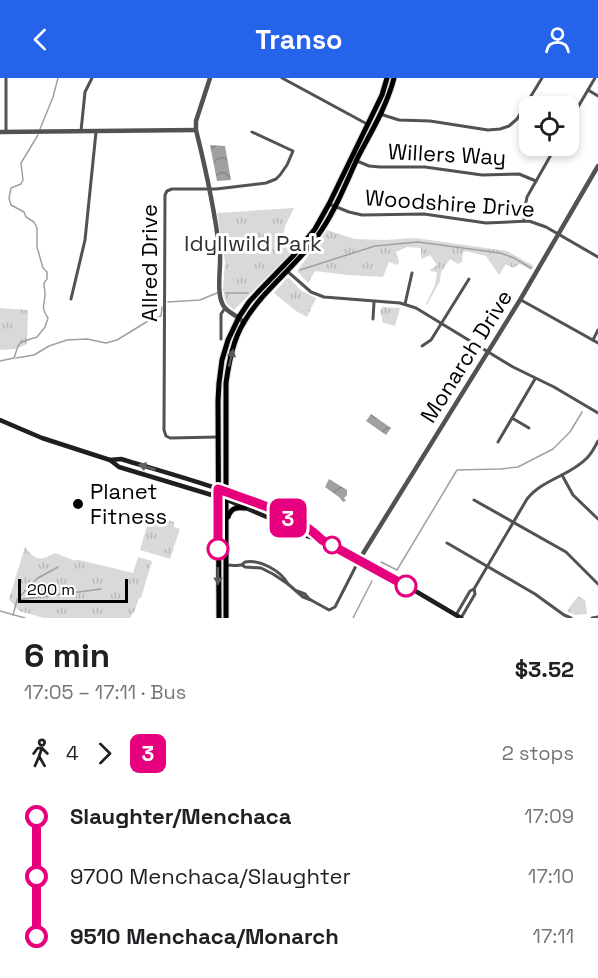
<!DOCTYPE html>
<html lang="en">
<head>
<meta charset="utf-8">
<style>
	body { margin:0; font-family:"Space Grotesk",sans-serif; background:#f2f2f2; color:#202124; height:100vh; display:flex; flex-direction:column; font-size:22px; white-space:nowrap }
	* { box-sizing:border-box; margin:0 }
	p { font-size:20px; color:#757577 }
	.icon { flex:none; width:33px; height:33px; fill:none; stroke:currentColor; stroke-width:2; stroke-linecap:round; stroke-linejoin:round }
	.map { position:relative; height:540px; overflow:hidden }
	.drawer { display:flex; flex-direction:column; background:#fff; flex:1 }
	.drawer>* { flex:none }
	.badge { padding:0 12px; border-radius:9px; font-size:21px; line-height:39px }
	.fabs { position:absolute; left:519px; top:18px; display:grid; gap:12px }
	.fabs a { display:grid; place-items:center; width:60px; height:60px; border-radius:12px; background:#fff; box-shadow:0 3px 9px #0003; font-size:30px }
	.scale { position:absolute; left:18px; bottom:15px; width:110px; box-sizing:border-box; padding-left:6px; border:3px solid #000; border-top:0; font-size:16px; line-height:21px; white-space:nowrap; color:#000; -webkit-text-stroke:4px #fff; paint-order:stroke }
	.map>.badge { position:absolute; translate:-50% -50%; box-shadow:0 0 0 3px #fff }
	.legs { display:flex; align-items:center; gap:9px; height:66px; padding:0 24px; font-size:20px }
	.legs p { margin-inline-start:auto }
	.summary { display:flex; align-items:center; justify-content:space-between; height:102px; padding:0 24px }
	h1 { font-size:33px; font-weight:600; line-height:45px }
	ul { padding:0 24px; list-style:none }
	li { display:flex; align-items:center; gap:21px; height:60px; font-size:22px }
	li i { display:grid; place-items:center; width:9px; height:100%; margin:0 8px; background:currentColor }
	li i::after { content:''; width:15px; height:15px; margin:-8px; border:4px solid; border-radius:50%; background:#fff }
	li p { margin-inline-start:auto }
	li:first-child i { background:linear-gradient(#0000 50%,currentColor 0) }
	li:last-child i { background:linear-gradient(currentColor 50%,#0000 0) }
	header { display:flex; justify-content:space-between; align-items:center; height:78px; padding:0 24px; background:#2563eb; color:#fff; font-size:27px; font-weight:600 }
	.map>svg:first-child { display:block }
	.grass { fill:url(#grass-tufts) }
	.water { fill:url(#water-waves) }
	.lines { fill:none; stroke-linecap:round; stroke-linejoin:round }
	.stream { stroke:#a0a0a0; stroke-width:1.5 }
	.primary-casing { stroke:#dbdbdb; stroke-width:7 }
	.minor { stroke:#525252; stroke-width:3 }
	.tertiary { stroke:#525252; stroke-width:4.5 }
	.secondary { stroke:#1f1f1f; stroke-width:4.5 }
	.primary { stroke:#000; stroke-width:5 }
	.oneway { fill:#595959 }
	.oneway2 { fill:#626262 }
	.line-1-casing { stroke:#fff; stroke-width:14 }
	.line-1 { stroke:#e6007e; stroke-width:9 }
	.poi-dot { fill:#000; stroke:#fff; stroke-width:2 }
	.stop-1-dot { fill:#fff; stroke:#e6007e; stroke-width:3 }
	.labels { text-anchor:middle; stroke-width:6; stroke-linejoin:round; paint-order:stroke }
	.street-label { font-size:22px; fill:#000; stroke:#fff }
	.park-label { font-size:22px; fill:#303030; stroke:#fff }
	.poi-label { font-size:22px; fill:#000; stroke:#fff; text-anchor:start }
</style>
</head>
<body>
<header><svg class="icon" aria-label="back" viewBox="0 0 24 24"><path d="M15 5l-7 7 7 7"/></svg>Transo<svg class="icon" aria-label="person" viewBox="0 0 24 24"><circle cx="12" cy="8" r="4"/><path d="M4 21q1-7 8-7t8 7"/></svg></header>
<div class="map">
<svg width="598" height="540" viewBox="0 0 598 540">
	<defs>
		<pattern id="grass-tufts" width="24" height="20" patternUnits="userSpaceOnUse" patternTransform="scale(1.5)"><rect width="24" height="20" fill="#d9d9d9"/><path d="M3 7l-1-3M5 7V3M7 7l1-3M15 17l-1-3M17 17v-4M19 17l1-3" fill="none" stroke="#b8b8b8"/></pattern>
		<pattern id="water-waves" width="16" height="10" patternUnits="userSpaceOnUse" patternTransform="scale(1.5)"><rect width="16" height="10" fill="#a0a0a0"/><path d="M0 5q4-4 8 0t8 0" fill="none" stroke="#888"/></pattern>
	</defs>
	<rect width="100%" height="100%" fill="#fff"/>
	<g class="grass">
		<polygon points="294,130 285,148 283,158 295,171 234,232 226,225 223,212 225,184 217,135"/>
		<polygon points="327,152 355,161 385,162 415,160 507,173 534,188 531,192 520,186 513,190 506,186 499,197 486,178 465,173 463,175 462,184 458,186 450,181 441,194 440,203 427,227 426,226 435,207 437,194 430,193 430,192 437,187 430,177 422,181 421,180 421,170 407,169 396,174 399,183 398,187 389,184 383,199 348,197 315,193 308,205 297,193"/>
		<polygon points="288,199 302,213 316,220 307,239 296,233 274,215"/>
		<polygon points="382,229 400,230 395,248 382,244 382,239 380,234"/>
		<polygon points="0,230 28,232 27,266 16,271 0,272"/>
		<polygon points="149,441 166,446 168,442 174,444 174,449 180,451 170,481 140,472"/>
		<path d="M25,469C36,483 40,483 55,475L73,482H79L133,495L138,479L152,483L141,520H139L135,532L130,540H44L19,533L9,521Z"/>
		<polygon points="578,518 585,522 587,536 575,537 567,533"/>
	</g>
	<g class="water">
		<polygon points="210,67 225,68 231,102 217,103"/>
		<polygon points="371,336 391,350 386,357 366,343"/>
		<polygon points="329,401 347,412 347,417 344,420 346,423 343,424 339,419 325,409"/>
	</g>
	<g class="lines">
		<g class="stream">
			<polyline points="40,51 53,19 58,0"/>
			<polyline points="300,192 375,168 418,164 500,175 514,180 531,190"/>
			<polyline points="226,215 248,215"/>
			<polyline points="168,224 200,222 217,215"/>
			<polyline points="16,280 34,277 49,268 67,262 87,261 106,265 117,262 148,243 161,238 162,229"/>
			<path d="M0,283L14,280L18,268L21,264L37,259L45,249L48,240C40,228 45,227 45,216C45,212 44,209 44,205L47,201V194L43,190L37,169V150L34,144L26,139L24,134L11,127L9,120L11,110L21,106L23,102L21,85L38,57"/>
			<polyline points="381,484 397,492 457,392 500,391 518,389 553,371 570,354 582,334"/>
			<polyline points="17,522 101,511"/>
			<polyline points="0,533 25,540"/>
			<polyline points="13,537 17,522 32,505 38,500 58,489"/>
			<polyline points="353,540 372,503"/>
		</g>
		<g class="primary-casing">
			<g id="primary">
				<path d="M228,439C231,430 236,429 245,430"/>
				<polyline points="219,540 218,323 219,305 222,282 228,262 239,239 249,224 260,212 293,178 315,151 329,126 382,17 387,0"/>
				<path d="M226,540V305C229,284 233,262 244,244C263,212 294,190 316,160C334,136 345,107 358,79C371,54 387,28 394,0"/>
			</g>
		</g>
		<g class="minor">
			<polyline points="6,0 6,54"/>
			<polyline points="282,0 367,46"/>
			<polyline points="588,12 598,18"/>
			<polyline points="380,36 399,42 430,43 488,52 500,51 509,48 517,41 542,0"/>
			<polyline points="568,46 595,0"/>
			<polyline points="81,53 85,14 92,0"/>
			<polyline points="357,83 369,88 380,89 425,89 482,97 519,96 536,103"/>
			<polyline points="329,126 349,134 362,137 424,136 486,145 529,143 546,149 598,179"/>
			<polyline points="524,143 525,129 527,119 556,68"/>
			<polyline points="287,193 311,214 324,219 400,225 416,230 513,289 554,309 598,335"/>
			<polyline points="71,221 85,162 96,54"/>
			<polyline points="521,222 598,265"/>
			<polyline points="405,226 412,195"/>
			<polyline points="373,241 374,224"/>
			<polyline points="221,261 221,236 225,230"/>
			<polyline points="593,262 598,252"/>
			<polyline points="422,268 431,262 469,201"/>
			<polyline points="512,340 529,350"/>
			<polyline points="218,359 170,360 166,358 164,352 165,117 167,113 172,111 216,111 266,105 276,101 280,97 287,87 293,73 252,54"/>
			<polyline points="498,364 535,301"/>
			<polyline points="562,397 573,417 598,441"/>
			<polyline points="474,422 566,474 598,506"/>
			<polyline points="447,465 535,516 564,537 571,540"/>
			<path d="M226,487C231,487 237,488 241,487C243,486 244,485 245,484C260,481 281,493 288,506"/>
			<polyline points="242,487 245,489 261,490 273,496 288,506 303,519 311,522 329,532 335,529 359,482"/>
			<polyline points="297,513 305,516 309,521"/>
			<polyline points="456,537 470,513 474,511"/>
			<path d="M461,540L475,516L474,511L527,421C543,401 570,398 587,380C592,375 595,369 598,363"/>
			<polyline points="592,540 598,539"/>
		</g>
		<g class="tertiary">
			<path d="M210,0L196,43V52C206,92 215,134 220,176C221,190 216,214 223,227C227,235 238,237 244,245"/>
			<polyline points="0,54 196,52"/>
			<polyline points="359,482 520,222 598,88"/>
		</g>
		<g class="secondary">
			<polyline points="0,342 42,360 110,382 119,389 225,421 274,442 307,458 322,462 412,511 461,540"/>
			<path d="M110,382L121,381C174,397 228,411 278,435C294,442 309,449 321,461"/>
		</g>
		<use href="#primary" class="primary"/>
	</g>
	<defs><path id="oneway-solid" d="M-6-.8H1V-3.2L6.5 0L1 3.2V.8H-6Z" transform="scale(1.5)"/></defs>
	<g class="oneway">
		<use href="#oneway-solid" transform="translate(231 280) rotate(-76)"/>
		<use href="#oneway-solid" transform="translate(218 498) rotate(90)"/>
	</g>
	<use class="oneway2" href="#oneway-solid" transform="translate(147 389) rotate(-163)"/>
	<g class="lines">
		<g class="line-1-casing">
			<path id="line-1" d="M218,471V411C253,424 295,435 322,462L406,508"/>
		</g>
		<use href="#line-1" class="line-1"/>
	</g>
	<circle class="poi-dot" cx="78" cy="426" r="6"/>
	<g class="stop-1-dot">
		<circle cx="332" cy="467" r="8"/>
		<circle cx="218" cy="471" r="10"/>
		<circle cx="406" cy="508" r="10"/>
	</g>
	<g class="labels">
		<g class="street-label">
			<text transform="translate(447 76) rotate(3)" y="8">Willers Way</text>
			<text transform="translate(450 125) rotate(4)" y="8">Woodshire Drive</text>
			<text transform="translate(149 185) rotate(-90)" y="8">Allred Drive</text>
			<text transform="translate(466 278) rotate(-58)" y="8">Monarch Drive</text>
		</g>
		<g class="park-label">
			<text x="253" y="173">Idyllwild Park</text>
		</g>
		<g class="poi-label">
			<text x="90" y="421">Planet<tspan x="90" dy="25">Fitness</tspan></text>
		</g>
	</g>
</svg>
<div class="fabs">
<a><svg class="icon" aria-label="locate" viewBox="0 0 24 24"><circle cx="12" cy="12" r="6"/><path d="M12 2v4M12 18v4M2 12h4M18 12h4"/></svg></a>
</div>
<div class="scale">200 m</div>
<b class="badge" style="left:288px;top:440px;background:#e6007e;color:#fff">3</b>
</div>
<section class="drawer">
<div class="summary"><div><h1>6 min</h1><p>17:05 – 17:11 · Bus</p></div><b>$3.52</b></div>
<div class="legs"><svg class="icon" aria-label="walk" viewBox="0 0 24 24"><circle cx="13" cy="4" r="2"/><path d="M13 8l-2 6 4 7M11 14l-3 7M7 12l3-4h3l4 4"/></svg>4<svg class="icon" aria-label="forward" viewBox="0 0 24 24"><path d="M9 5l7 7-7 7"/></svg><b class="badge" style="background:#e6007e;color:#fff">3</b><p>2 stops</p></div>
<ul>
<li><i style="color:#e6007e"></i><b>Slaughter/Menchaca</b><p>17:09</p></li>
<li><i style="color:#e6007e"></i><span>9700 Menchaca/Slaughter</span><p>17:10</p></li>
<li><i style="color:#e6007e"></i><b>9510 Menchaca/Monarch</b><p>17:11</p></li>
</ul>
</section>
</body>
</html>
